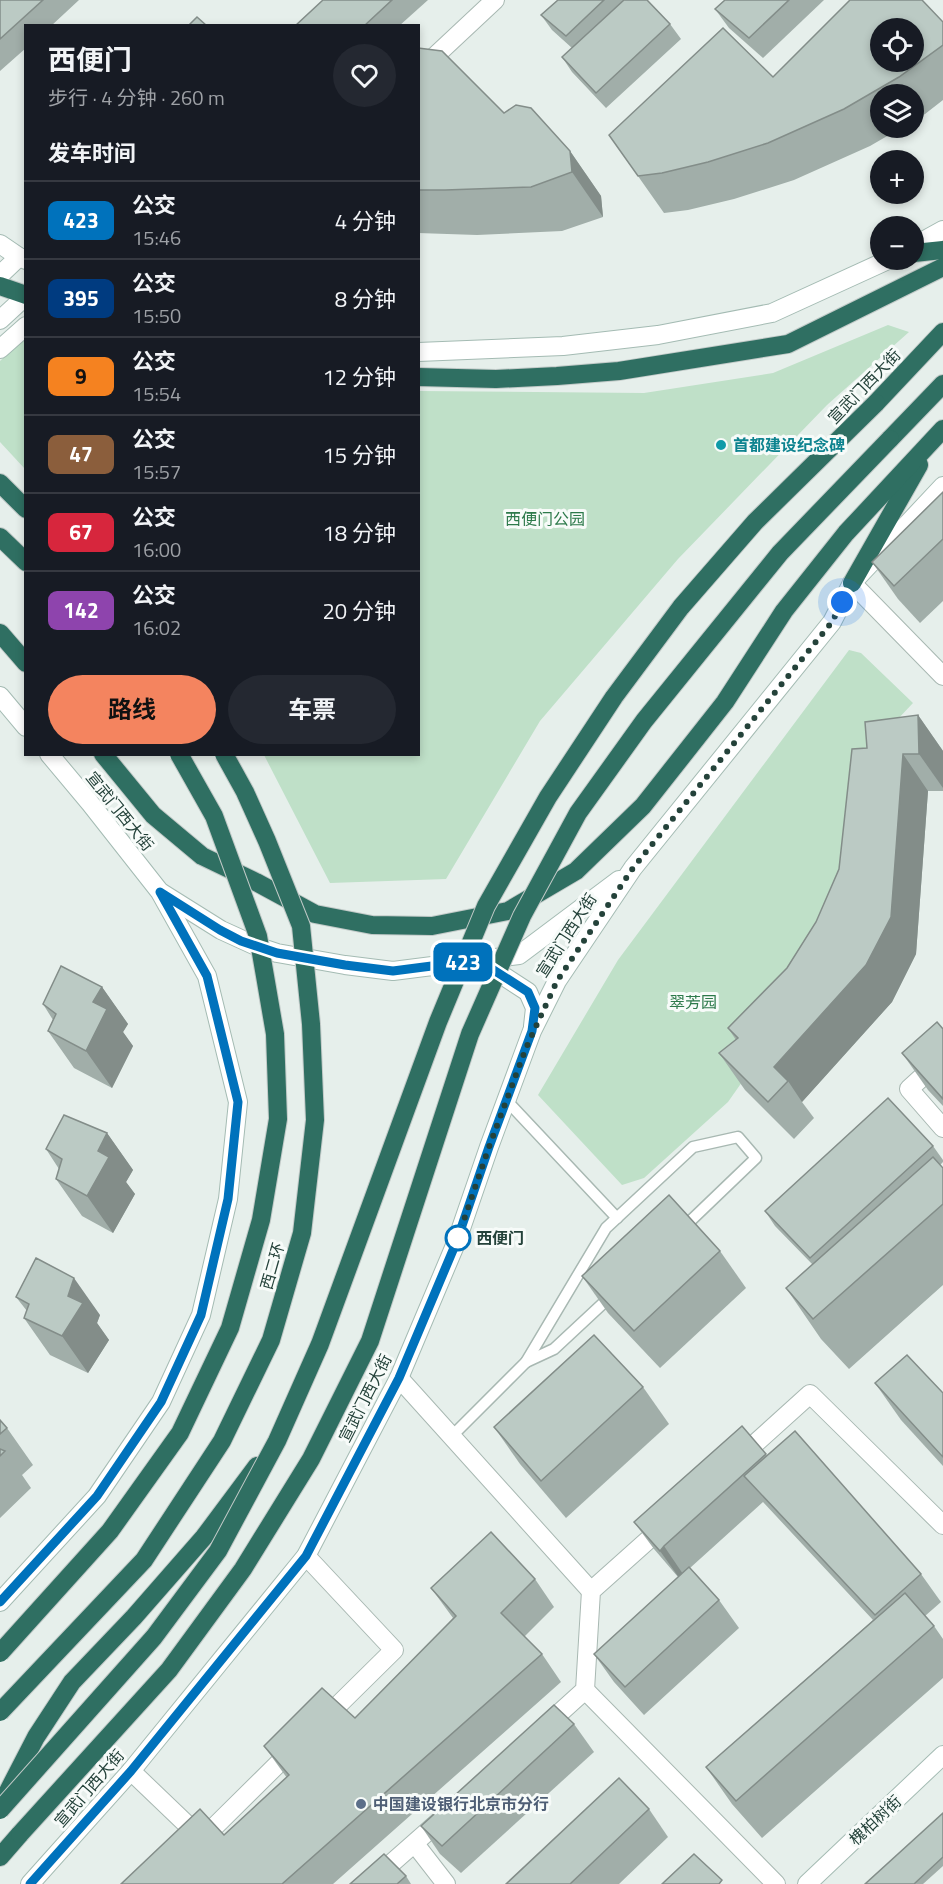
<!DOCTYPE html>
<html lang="zh">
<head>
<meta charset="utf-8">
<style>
	body { margin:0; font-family:"Titillium Web","Noto Sans SC",sans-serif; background:#242831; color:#f1f3f6; height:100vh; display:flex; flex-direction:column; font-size:22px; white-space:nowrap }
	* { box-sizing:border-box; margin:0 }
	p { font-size:20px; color:#9ea1a6 }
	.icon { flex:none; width:33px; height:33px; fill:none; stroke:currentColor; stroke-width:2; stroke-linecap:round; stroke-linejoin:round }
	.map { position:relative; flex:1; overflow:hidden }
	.drawer { position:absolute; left:24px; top:24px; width:396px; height:732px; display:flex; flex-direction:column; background:#171b24; border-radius:0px; box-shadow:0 3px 9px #0003 }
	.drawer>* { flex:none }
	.badge { padding:0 12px; border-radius:9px; font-size:21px; line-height:39px }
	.tools { position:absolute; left:870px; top:18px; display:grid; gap:12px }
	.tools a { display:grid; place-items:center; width:54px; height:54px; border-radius:50%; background:#171b24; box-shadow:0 3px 9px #0003; font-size:30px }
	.you { position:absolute; width:30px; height:30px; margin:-15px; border:4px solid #fff; border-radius:50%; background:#1a73e8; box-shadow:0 0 0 9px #1a73e833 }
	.map>.badge { position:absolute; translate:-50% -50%; box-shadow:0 0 0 3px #fff }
	h2 { padding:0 24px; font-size:22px; line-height:54px }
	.round { display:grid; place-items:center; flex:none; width:63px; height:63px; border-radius:32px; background:#242831 }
	.overview { display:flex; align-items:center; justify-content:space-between; height:102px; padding:0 24px }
	h1 { font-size:28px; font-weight:700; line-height:45px }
	.button { display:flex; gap:12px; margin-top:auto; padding:12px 24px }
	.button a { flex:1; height:69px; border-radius:36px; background:#f4845f; color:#111; font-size:24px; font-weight:700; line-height:69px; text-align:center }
	.button a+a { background:#242831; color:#f1f3f6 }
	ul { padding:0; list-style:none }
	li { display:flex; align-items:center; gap:18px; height:78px; padding:0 24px; border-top:2px solid #363941 }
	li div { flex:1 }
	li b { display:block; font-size:22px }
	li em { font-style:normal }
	li .badge { min-width:66px; font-weight:700; text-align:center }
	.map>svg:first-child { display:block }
	.green { fill:#bfe0c8 }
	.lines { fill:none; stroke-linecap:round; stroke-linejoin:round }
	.lane-casing { stroke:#a8b8b2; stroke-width:13 }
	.street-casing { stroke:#a8b8b2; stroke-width:20 }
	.secondary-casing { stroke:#a4bbb3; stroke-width:20 }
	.highway-casing { stroke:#c2cac8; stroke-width:20 }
	.lane { stroke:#fff; stroke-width:10 }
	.street { stroke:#fff; stroke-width:18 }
	.secondary { stroke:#fff; stroke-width:18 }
	.highway { stroke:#2f6f62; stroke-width:18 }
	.highway-bridge-casing { stroke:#c2cac8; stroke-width:20; stroke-linecap:butt }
	.highway-bridge { stroke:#2f6f62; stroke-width:18 }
	.wall { fill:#a1aea9 }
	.shaded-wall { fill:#838d89 }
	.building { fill:#bbcac4; stroke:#838d89; stroke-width:1.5; fill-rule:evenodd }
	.line-casing { stroke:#fff; stroke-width:14 }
	.line { stroke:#0072bc; stroke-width:9 }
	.walk { stroke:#24423a; stroke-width:6; stroke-dasharray:0 10.8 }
	.culture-dot { fill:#0f9aa8; stroke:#f7fbf9; stroke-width:2 }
	.stop-dot { fill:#fff; stroke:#0072bc; stroke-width:3 }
	.service-dot { fill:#5c6f8a; stroke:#f7fbf9; stroke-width:2 }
	.labels { text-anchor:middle; stroke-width:6; stroke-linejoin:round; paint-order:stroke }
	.street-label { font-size:16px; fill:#24423a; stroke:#f7fbf9 }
	.culture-label { font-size:16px; font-weight:bold; fill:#0d838f; stroke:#f7fbf9; text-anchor:start }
	.park-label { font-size:16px; fill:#2d7a4b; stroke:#f7fbf9 }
	.stop-label { font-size:16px; font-weight:bold; fill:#24423a; stroke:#f7fbf9; text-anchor:start }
	.service-label { font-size:16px; font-weight:bold; fill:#4e5e75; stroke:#f7fbf9; text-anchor:start }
</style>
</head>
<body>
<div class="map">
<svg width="943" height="1884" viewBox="0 0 943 1884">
	<rect width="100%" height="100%" fill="#e6efeb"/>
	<g class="green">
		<polygon points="888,325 909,332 827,405 678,559 540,721 446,879 330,883 264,755 418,754 419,391 644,393 773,373"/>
		<polygon points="25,338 25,469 0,442 0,361"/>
		<polygon points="849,650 861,653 913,703 863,756 840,918 789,1015 728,1102 644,1178 622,1185 538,1095 618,960"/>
	</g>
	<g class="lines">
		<g class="lane-casing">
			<g id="lane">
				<polyline points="506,1100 617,1218"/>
				<polyline points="526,1362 554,1349 612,1295"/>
				<polyline points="451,1437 526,1362 606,1228 693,1147 738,1137 756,1158 682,1229"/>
			</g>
		</g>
		<g class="street-casing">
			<g id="street">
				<polyline points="418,72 495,0"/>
				<polyline points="852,583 943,676"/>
				<polyline points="943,1058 909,1089 943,1128"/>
				<polyline points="399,1378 591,1591"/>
				<polyline points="738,1459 810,1394 943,1525"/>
				<polyline points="306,1556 394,1650 323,1720"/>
				<polyline points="585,1690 776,1884"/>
				<polyline points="543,1728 585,1690 591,1591 666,1524"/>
				<polyline points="131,1771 202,1839"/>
				<polyline points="199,1842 295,1747"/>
				<polyline points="415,1844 446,1884"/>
				<polyline points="368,1884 444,1817"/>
			</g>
		</g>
		<g class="secondary-casing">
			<g id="secondary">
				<polyline points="0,244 19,257 26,260"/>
				<polyline points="914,246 943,230"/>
				<polyline points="0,275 19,257"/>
				<polyline points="0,320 26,296"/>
				<polyline points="0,349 26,326"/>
				<polyline points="418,352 563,346 658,335 772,313 888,260"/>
				<polyline points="0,696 26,727"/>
				<polyline points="162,893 221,930 256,946 277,953 345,965 393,971 519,955 619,880"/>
				<polyline points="485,964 528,992 535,1008 533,1026"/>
				<polyline points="0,1602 97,1496 161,1402 201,1315 228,1199 238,1102 207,976 160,892 90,803 49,754"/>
				<polyline points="30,1884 131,1771 306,1556 399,1378 456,1243 489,1147 532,1031 557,981 633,868 832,622 852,583 943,486"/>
				<polyline points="807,1884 943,1755"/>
			</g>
		</g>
		<g class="highway-casing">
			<g id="highway">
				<polyline points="914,253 943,250"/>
				<polyline points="0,286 26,295"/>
				<polyline points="418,377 496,379 557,376 619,371 788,344 943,267"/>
				<polyline points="876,403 943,332"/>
				<polyline points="890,439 943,384"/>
				<polyline points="0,483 26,509"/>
				<polyline points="0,537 26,562"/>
				<polyline points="852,583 919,465"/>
				<polyline points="0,633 26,663"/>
				<polyline points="103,754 153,815 202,856 256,882 315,914 372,925 432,926 508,911 576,871 643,806 725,702 784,611 846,533 943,429"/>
				<polyline points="3,1801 36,1737 72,1682 134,1617 204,1537 257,1466"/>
				<polyline points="0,1857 20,1834"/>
			</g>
		</g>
		<use href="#lane" class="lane"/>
		<use href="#street" class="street"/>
		<use href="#secondary" class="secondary"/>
		<use href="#highway" class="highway"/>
		<g class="highway-bridge-casing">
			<g id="highway-bridge">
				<polyline points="0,1653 110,1531 180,1433 230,1328 261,1220 278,1119 275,1034 265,976 258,936 214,816 179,754"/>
				<polyline points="0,1712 144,1560 222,1441 271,1340 302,1233 315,1120 311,1024 301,926 267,841 245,792 224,754"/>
				<polyline points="0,1810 154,1637 218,1551 277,1441 320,1344 438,1022 486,906 548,797 614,697 681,607 755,522 876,403"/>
				<polyline points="20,1834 169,1670 243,1569 311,1459 370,1341 470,1034 522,916 578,813 644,721 780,553 890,439"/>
			</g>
		</g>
		<use href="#highway-bridge" class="highway-bridge"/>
	</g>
	<g class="wall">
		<polygon points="0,0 79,0 51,26 26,26 26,48 0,71"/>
		<polygon points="323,0 428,0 399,26 295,26"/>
		<polygon points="558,0 647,0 670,24 681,39 606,108 572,72 562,57 572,48 552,30 541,15"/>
		<polygon points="725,0 824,0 763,58 729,28 715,9"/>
		<polygon points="943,22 943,100 925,114 914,120 914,94 880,94 880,128 901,128 870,146 794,180 734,199 688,210 664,213 609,135 773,77"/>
		<polygon points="418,48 504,113 570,151 601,196 603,217 562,231 477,235 418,233"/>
		<polygon points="943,492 943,601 920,623 898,599 872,562"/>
		<polygon points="918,715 943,751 943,791 928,791 916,954 892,1002 802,1102 814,1118 794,1139 745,1090 719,1053 736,1040 728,1028 787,968 816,922 839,869 867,748"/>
		<polygon points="102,987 128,1024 123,1032 133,1046 112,1088 74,1068 48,1031 53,1020 43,1004"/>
		<polygon points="943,1029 943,1106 928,1090 902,1053"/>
		<polygon points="107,1133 133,1170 126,1182 135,1194 113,1233 82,1216 56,1179 59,1169 46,1149"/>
		<polygon points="933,1146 943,1160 943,1162 940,1165 943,1168 943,1285 849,1369 821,1339 786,1288 813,1265 775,1226 765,1211"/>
		<polygon points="720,1251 746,1288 660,1368 608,1313 582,1276"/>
		<polygon points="16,1297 100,1315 97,1323 109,1340 88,1373 50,1355 24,1318 27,1311"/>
		<polygon points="875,1383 943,1393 943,1466 901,1420"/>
		<polygon points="643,1387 669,1424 566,1518 520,1464 494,1427"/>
		<polygon points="0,1420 7,1428 33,1465 22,1475 31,1488 0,1518"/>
		<polygon points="742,1426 767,1456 921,1574 941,1602 925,1616 934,1626 943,1639 943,1678 762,1838 732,1804 706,1767 873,1620 763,1502 690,1568 719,1600 739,1628 644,1715 614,1682 594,1654 678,1577 654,1549 634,1522"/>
		<polygon points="535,1579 554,1607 524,1637 542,1654 561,1682 333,1884 121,1884 224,1835 287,1778 264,1746 355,1718 453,1618 431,1588"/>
		<polygon points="574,1724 594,1752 461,1873 440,1854 421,1826"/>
		<polygon points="649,1809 668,1837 619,1884 506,1884"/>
		<polygon points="943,1813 943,1866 923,1884 865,1884"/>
		<polygon points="406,1876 411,1884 350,1884"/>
	</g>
	<g class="shaded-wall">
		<polygon points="570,151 601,196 603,217 572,172"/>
		<polygon points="918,715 943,751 943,788 919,754"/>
		<polygon points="903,754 928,791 916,954 892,1002 802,1102 788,1081 774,1067"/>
		<polygon points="102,987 128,1024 123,1032 133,1046 112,1088 86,1051 93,1002"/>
		<polygon points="107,1133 133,1170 126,1182 135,1194 113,1233 87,1196 98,1151"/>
		<polygon points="74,1278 100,1315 97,1323 109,1340 88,1373 62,1336 68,1296"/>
		<polygon points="664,1546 683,1574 680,1579 660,1551"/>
	</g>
	<g class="building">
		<polygon points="0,0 43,0 0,39"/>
		<polygon points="323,0 392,0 364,26 295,26"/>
		<polygon points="558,0 604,0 566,36 541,15"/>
		<polygon points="624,0 647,0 670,24 596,93 562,57"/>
		<polygon points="725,0 789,0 749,38 715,9"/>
		<path d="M850,0H922L943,22V45L899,77L844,109L768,143L708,162L662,173L638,176L609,135L723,28L773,77ZM880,28H914V62H880Z"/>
		<polygon points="197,17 207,26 188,26"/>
		<polygon points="418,48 442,51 504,113 516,105 531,108 570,151 572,172 531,187 445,190 418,190"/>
		<polygon points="943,492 943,539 894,586 872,562"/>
		<polygon points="918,715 919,754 903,754 891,917 866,965 774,1067 788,1081 768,1102 719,1053 738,1038 728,1028 787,968 816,922 839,869 852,749 867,748 865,722"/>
		<polygon points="61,966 102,987 93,1002 107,1009 86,1051 48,1031 56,1014 43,1004"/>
		<polygon points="937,1022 943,1029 943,1099 902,1053"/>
		<polygon points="888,1098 933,1146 810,1258 765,1211"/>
		<polygon points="64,1115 107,1133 98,1151 109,1157 87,1196 56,1179 62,1159 46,1149"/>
		<polygon points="933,1157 943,1168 943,1204 813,1319 786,1288"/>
		<polygon points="669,1195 720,1251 634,1331 582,1276"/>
		<polygon points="36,1258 74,1278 68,1296 83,1303 62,1336 24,1318 29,1304 16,1297"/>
		<polygon points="594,1335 643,1387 541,1481 494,1427"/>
		<polygon points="907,1355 943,1393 943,1457 875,1383"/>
		<polygon points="0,1420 7,1428 0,1434"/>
		<polygon points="742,1426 766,1454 664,1546 660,1551 634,1522"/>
		<polygon points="795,1431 921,1574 875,1615 744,1476"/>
		<polygon points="0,1449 5,1451 0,1456"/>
		<polygon points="491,1532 535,1579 501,1613 542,1654 282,1884 121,1884 200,1809 224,1835 289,1775 264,1746 322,1688 355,1718 456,1616 431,1588"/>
		<polygon points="689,1567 719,1600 625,1687 594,1654"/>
		<polygon points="905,1593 934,1626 736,1801 706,1767"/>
		<polygon points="554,1705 574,1724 442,1846 421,1826"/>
		<polygon points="619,1778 649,1809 570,1884 506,1884"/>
		<polygon points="943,1813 943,1857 914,1884 865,1884"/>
		<polygon points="384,1854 406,1876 397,1884 350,1884"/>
		<polygon points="694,1854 722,1880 719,1884 662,1884"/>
	</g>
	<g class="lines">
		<g class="line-casing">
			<polyline id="line" points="0,1602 97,1496 161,1402 201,1315 228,1199 238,1102 207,976 160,892 220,930 241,941 277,953 345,965 393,971 478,960 528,992 535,1008 532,1031 489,1147 456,1243 399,1378 306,1556 131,1771 30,1884"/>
		</g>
		<use href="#line" class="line"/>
		<polyline class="walk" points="458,1238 456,1243 489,1147 526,1048 557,981 633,868 832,622 842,602"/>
	</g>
	<circle class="culture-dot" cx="721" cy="445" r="6"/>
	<circle class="stop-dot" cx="458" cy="1238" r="12"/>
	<circle class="service-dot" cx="361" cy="1804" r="6"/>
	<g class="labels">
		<g class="street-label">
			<text transform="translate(864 386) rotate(-46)" y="6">宣武门西大街</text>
			<text transform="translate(120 811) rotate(51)" y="6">宣武门西大街</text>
			<text transform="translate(566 935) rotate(-57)" y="6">宣武门西大街</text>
			<text transform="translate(272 1266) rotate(-74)" y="6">西二环</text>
			<text transform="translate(365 1398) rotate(-63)" y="6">宣武门西大街</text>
			<text transform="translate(89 1788) rotate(-49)" y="6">宣武门西大街</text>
			<text transform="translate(875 1820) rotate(-43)" y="6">槐柏树街</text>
		</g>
		<g class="culture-label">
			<text x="733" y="451">首都建设纪念碑</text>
		</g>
		<g class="park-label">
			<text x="545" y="525">西便门公园</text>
			<text x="693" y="1008">翠芳园</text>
		</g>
		<g class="stop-label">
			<text x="476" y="1244">西便门</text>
		</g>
		<g class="service-label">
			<text x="373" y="1810">中国建设银行北京市分行</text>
		</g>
	</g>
</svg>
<div class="tools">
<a><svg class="icon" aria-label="locate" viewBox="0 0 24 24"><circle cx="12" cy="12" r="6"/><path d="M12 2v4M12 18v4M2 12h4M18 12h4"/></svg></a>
<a><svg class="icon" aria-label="layers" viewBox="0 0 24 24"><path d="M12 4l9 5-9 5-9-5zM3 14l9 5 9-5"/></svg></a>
<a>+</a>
<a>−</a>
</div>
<div class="you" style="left:842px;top:602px"></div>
<b class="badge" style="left:463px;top:962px;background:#0072bc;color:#fff">423</b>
<section class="drawer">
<div class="overview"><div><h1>西便门</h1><p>步行 · 4 分钟 · 260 m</p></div><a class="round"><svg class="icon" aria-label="heart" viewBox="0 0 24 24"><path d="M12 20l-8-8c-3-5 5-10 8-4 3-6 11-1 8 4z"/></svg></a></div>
<h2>发车时间</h2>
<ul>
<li><span class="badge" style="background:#0072bc;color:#fff">423</span><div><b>公交</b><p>15:46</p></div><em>4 分钟</em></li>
<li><span class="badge" style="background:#003b80;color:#fff">395</span><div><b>公交</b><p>15:50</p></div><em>8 分钟</em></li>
<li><span class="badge" style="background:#f58220;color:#111">9</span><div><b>公交</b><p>15:54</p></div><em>12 分钟</em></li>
<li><span class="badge" style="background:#8b5e3c;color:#fff">47</span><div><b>公交</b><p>15:57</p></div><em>15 分钟</em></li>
<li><span class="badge" style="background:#d7263d;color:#fff">67</span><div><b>公交</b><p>16:00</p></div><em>18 分钟</em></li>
<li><span class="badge" style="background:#8e44ad;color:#fff">142</span><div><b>公交</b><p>16:02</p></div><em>20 分钟</em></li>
</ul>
<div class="button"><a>路线</a><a>车票</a></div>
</section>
</div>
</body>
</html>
